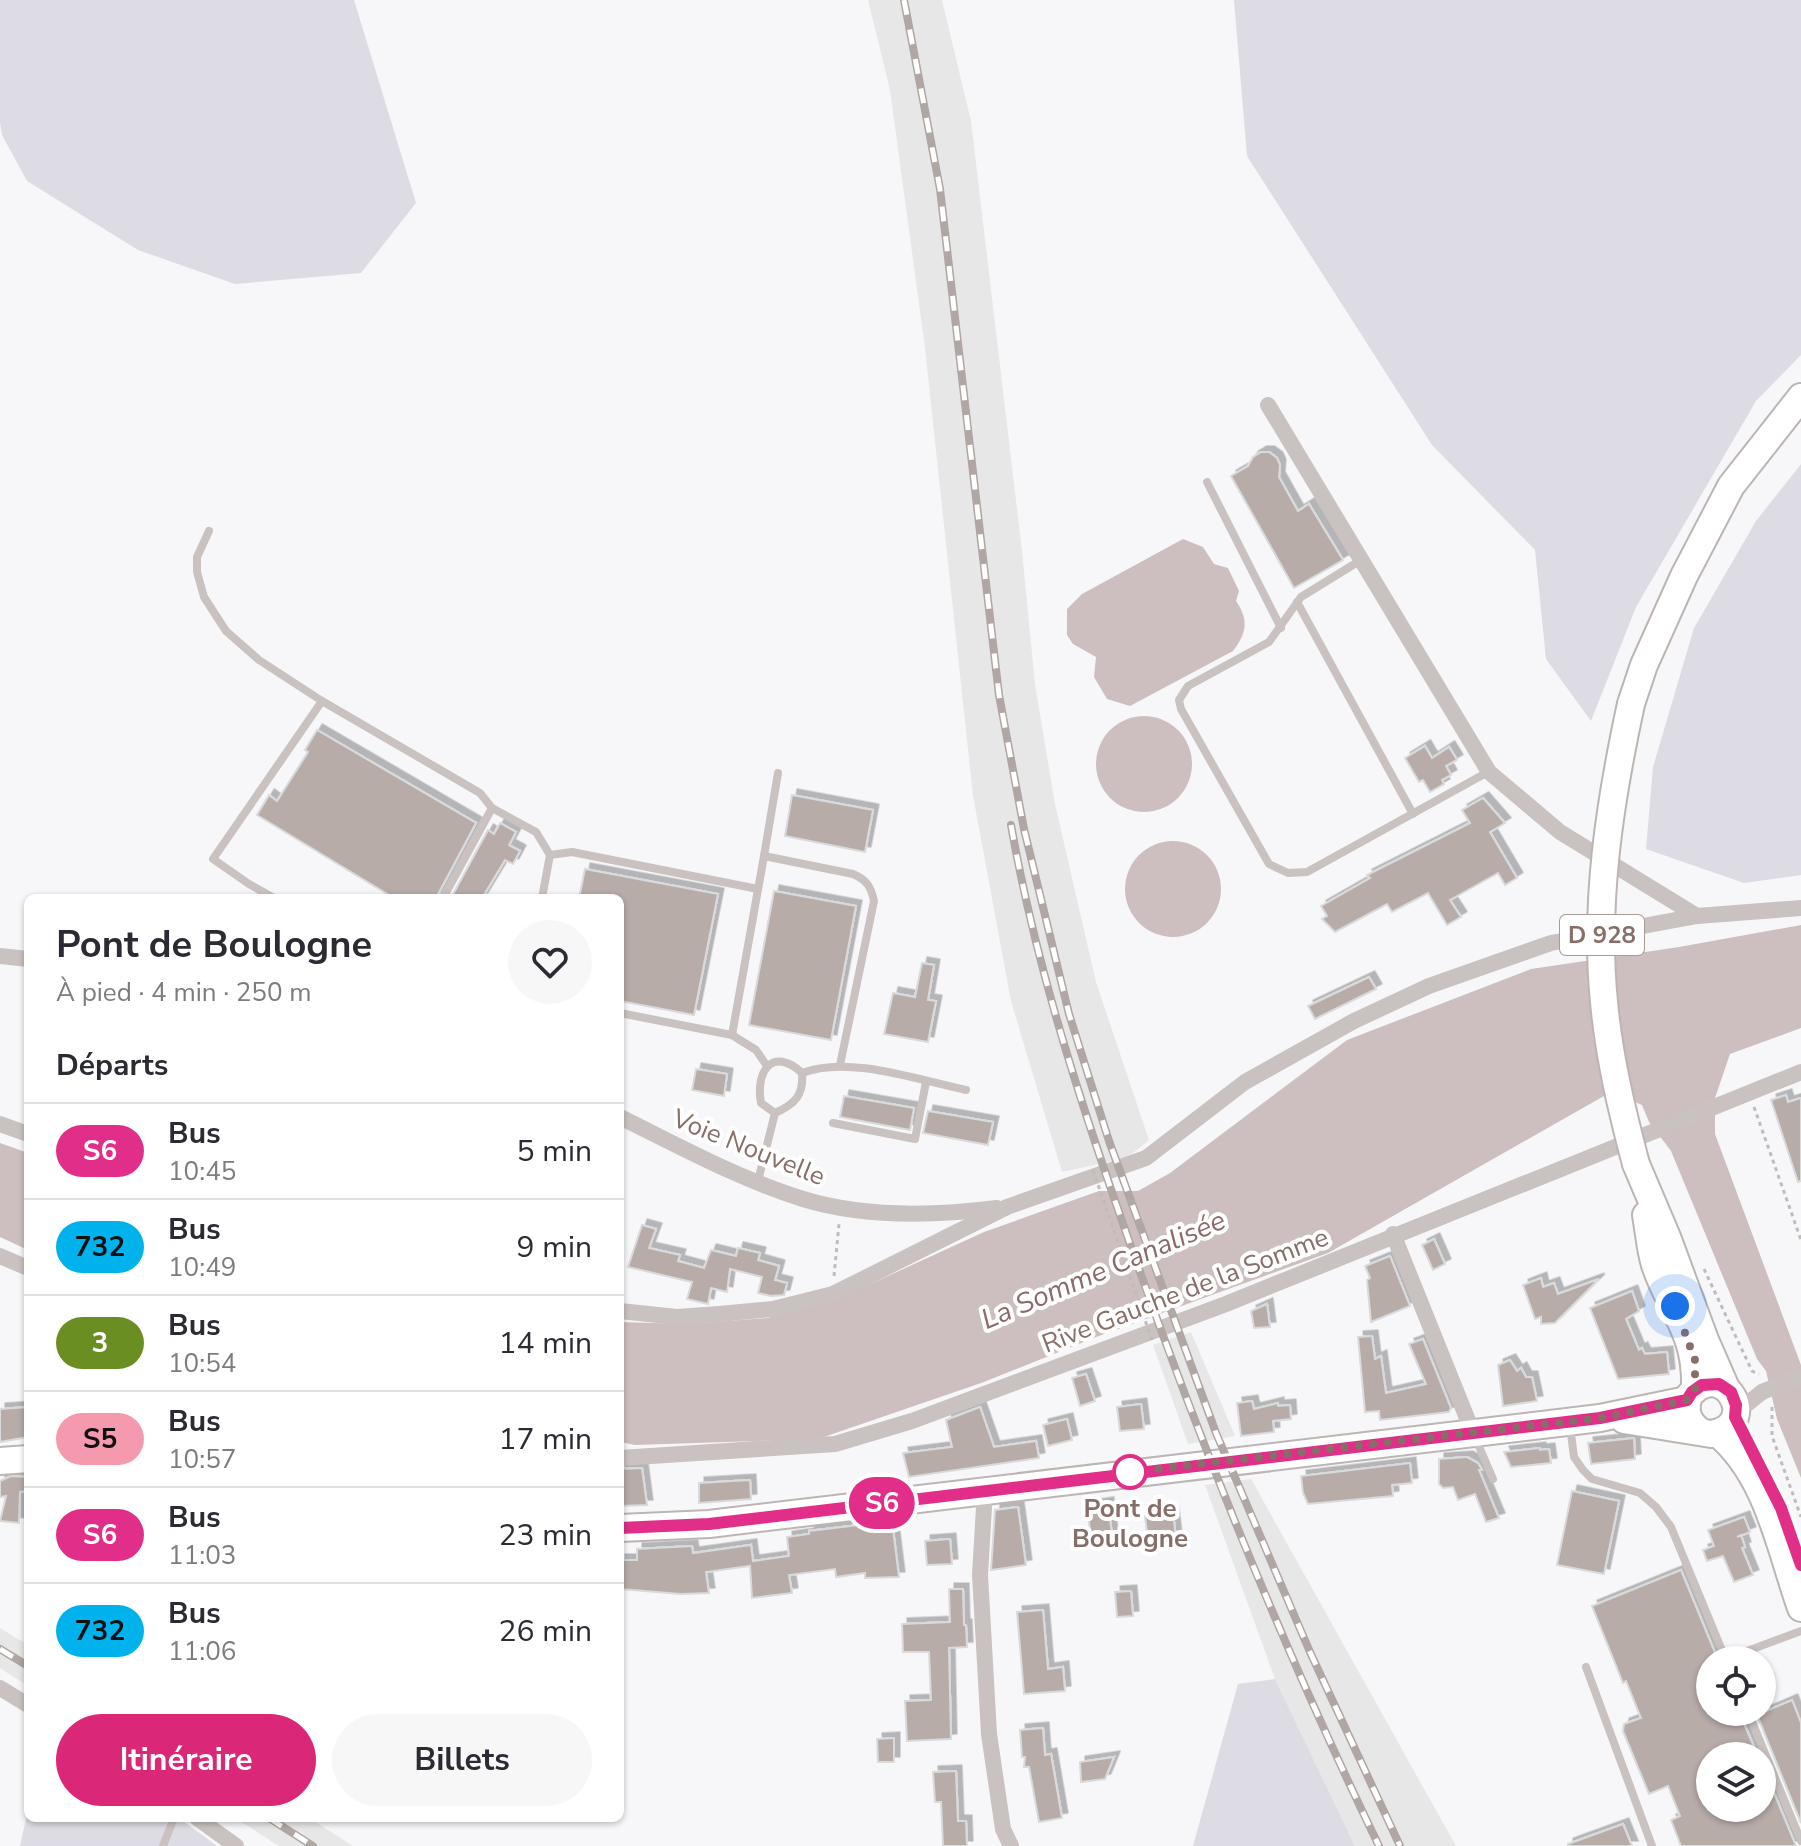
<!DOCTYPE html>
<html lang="fr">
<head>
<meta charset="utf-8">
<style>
	body { margin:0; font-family:"Nunito Sans",sans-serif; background:#f7f7f7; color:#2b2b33; height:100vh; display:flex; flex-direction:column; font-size:30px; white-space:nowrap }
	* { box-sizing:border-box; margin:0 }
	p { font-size:26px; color:#7c7c81 }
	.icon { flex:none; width:44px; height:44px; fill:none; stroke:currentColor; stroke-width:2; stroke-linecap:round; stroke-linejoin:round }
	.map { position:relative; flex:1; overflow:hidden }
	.drawer { position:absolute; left:24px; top:894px; width:600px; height:928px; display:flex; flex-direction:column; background:#fff; border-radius:12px; box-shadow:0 2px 6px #0004 }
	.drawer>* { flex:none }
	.badge { padding:0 16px; border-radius:26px; font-size:28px; line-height:52px }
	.fabs { position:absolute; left:1696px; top:1646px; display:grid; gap:16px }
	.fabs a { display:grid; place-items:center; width:80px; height:80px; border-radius:50%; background:#fff; box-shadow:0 2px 6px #0004; font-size:40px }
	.you { position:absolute; width:40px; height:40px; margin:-20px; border:6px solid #fff; border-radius:50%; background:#1a73e8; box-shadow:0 0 0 12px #1a73e833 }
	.map>.badge { position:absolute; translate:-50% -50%; box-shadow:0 0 0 4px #fff }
	h2 { padding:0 32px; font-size:30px; line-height:72px }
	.round { display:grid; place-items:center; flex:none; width:84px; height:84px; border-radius:42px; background:#f7f7f7 }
	.head { display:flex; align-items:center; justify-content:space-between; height:136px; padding:0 32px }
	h1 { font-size:38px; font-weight:700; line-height:60px }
	.primary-button { display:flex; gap:16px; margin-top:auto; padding:16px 32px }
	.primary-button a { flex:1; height:92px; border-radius:48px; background:#db2777; color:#fff; font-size:32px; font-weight:700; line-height:92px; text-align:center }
	.primary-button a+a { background:#f7f7f7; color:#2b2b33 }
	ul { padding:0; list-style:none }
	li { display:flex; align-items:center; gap:24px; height:96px; padding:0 32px; border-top:2px solid #e1e1e2 }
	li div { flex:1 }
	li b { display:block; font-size:30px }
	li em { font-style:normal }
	li .badge { min-width:88px; font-weight:700; text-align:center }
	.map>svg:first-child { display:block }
	.built { fill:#e8e7e7 }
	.green { fill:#dddbe3 }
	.water { fill:#cdbfbf }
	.building { fill:#b8aca9; stroke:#d9dadb; stroke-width:2; filter:url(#shadow) }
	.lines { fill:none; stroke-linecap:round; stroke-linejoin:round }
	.primary-casing { stroke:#bdb5b4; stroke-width:30 }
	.path { stroke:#c1bcba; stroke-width:3; stroke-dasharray:4 4; stroke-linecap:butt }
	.lane { stroke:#c9c2c0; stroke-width:8 }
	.street { stroke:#c9c2c0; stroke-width:16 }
	.primary { stroke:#fff; stroke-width:26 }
	.rail-casing { stroke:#b0a6a3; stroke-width:8 }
	.rail { stroke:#fff; stroke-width:5; stroke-dasharray:15; stroke-linecap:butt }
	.primary-bridge-casing { stroke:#bdb5b4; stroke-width:30; stroke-linecap:butt }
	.path-bridge { stroke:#c1bcba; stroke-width:3; stroke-dasharray:4 4; stroke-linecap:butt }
	.street-bridge { stroke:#c9c2c0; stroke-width:16 }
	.primary-bridge { stroke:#fff; stroke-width:26 }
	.line-casing { stroke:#fff; stroke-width:18 }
	.line { stroke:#e12f89; stroke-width:12 }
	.walk { stroke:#886e68; stroke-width:8; stroke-dasharray:0 14.4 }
	.stop-dot { fill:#fff; stroke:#e12f89; stroke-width:4 }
	.labels { text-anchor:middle; stroke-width:8; stroke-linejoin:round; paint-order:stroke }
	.shield { fill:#fff; stroke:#ac9a95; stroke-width:2 }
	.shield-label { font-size:24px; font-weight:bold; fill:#886e68 }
	.street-label { font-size:26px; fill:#886e68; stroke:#fff }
	.stop-label { font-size:26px; font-weight:bold; fill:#886e68; stroke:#fff }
	.water-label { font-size:28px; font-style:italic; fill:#8b6969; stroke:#fff }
</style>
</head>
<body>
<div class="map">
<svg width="1801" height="1846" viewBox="0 0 1801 1846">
	<defs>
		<filter id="shadow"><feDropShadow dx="5.5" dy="-5.5" stdDeviation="0" flood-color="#0004"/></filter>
	</defs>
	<rect width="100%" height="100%" fill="#f7f7f9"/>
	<g class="built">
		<polygon points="868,0 942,0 971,121 1022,551 1035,684 1055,804 1096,982 1149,1140 1127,1158 1062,1172 1011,1001 973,796 925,348 890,90"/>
		<polygon points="1191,1332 1235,1436 1188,1444 1153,1345"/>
		<polygon points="1251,1479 1456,1846 1355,1846 1275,1679 1205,1485"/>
		<polygon points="0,1628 28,1645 28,1686 0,1668"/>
		<polygon points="235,1818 309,1818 353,1846 279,1846"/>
	</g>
	<g class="green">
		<polygon points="0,0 354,0 416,203 361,273 235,284 138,250 27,181 2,135 0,123"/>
		<polygon points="1234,0 1801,0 1801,355 1756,401 1636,607 1591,721 1546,659 1535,550 1432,445 1247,156"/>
		<polygon points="1801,464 1801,875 1744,883 1646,849 1653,767 1694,628 1756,521"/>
		<polygon points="1275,1679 1355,1846 1193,1846 1238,1684"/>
		<polygon points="28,1810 28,1818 179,1818 217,1846 20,1846"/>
	</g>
	<g class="water">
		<path d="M1183,539L1203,547L1214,564L1228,568L1239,591L1236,601C1249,620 1247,633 1233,651L1130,706L1107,699L1094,677L1096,657L1073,644L1067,635V609L1082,594Z"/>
		<circle cx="1144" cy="764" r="48"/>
		<circle cx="1173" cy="889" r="48"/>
		<polygon points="1801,925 1801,1028 1730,1054 1715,1098 1715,1134 1801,1365 1801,1478 1777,1419 1766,1371 1757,1359 1671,1151 1649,1122 1642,1105 1611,1092 1328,1253 1096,1337 984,1382 818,1439 635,1445 620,1442 620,1322 687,1324 768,1318 842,1297 984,1232 1099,1191 1138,1191 1170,1173 1347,1040 1531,969 1679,947"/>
		<polygon points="0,1143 28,1153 28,1250 0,1237"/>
	</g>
	<g class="building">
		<polygon points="1261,452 1269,452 1277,458 1280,465 1279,477 1298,511 1309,504 1343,560 1294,588 1231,476 1248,466 1253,457"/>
		<polygon points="317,730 476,823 436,898 394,898 257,815 269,795 277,801 308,752 305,750"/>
		<polygon points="1425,746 1432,758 1449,747 1457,760 1446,766 1451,775 1442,780 1444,784 1430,792 1423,780 1419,782 1405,758"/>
		<polygon points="792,795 873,810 865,852 785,836"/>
		<polygon points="1483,798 1505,823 1490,832 1517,878 1505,885 1498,873 1450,900 1461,917 1447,925 1428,893 1392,912 1387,904 1335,932 1322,919 1327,916 1321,906 1370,878 1367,875 1470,823 1462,810"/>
		<polygon points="500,823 516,832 509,845 520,851 513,864 505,860 482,898 451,898 488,830 494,834"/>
		<polygon points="585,869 718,894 694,1015 620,1001 620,898 579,898"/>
		<polygon points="774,891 856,906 831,1040 749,1025"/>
		<polygon points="922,963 934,965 928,1000 936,1001 928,1042 884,1034 893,993 915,997"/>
		<polygon points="1369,977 1376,989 1315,1019 1308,1006"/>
		<polygon points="696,1069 727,1074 724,1096 692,1090"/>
		<polygon points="1786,1095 1788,1102 1801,1098 1801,1181 1798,1182 1771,1100"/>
		<polygon points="844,1096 914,1108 910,1130 840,1117"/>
		<polygon points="928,1111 993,1122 988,1145 923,1133"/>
		<polygon points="642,1225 656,1229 649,1248 680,1255 678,1261 704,1268 711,1250 736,1256 738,1248 760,1253 758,1260 779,1266 775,1280 787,1283 784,1295 771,1296 758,1293 762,1277 730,1269 727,1292 711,1288 708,1304 687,1299 692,1282 628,1267"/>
		<polygon points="1434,1239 1445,1264 1433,1270 1422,1245"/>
		<polygon points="1390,1256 1410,1306 1371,1322 1367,1280 1370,1278 1365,1266"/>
		<polygon points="1541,1278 1543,1287 1554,1283 1558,1294 1599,1279 1555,1323 1541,1324 1541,1317 1535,1319 1523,1285"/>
		<polygon points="1632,1291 1639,1311 1626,1319 1639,1350 1642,1348 1645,1354 1667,1352 1669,1374 1618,1379 1590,1308"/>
		<polygon points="1267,1304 1270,1327 1254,1328 1251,1311"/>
		<polygon points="1372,1336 1375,1359 1381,1356 1386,1393 1426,1384 1409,1344 1423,1339 1451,1408 1449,1412 1380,1420 1379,1411 1365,1412 1358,1337"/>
		<polygon points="1510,1360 1517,1371 1521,1368 1526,1377 1532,1377 1537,1401 1503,1406 1498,1365"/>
		<polygon points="1086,1374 1095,1401 1080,1406 1072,1378"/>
		<polygon points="1252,1401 1254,1409 1278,1403 1278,1406 1290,1405 1291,1419 1273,1421 1274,1432 1241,1436 1237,1403"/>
		<polygon points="1141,1404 1144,1429 1120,1431 1117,1407"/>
		<polygon points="28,1407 28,1437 0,1442 0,1409"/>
		<polygon points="980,1407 994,1447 1036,1441 1039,1458 909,1477 903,1453 952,1447 946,1420"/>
		<polygon points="1067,1419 1072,1440 1048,1446 1043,1425"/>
		<polygon points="1634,1438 1635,1459 1591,1464 1588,1443"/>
		<polygon points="1540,1448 1540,1450 1549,1449 1551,1463 1511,1467 1504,1452"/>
		<polygon points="1467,1457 1478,1463 1482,1470 1479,1470 1499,1518 1486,1522 1475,1494 1458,1500 1453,1487 1443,1488 1439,1484 1439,1459"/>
		<polygon points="1410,1463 1412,1483 1392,1485 1393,1496 1308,1504 1303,1493 1301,1476"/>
		<polygon points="642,1468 647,1505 620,1506 620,1469"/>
		<polygon points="11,1476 28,1477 28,1491 20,1492 19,1523 0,1521 6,1496 0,1497 0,1481"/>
		<polygon points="750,1480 751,1499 699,1503 699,1483"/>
		<polygon points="1572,1491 1619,1501 1604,1574 1557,1565"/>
		<polygon points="1108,1503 1112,1535 1091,1538 1087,1506"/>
		<polygon points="1018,1507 1026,1565 991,1570 995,1510"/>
		<polygon points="1173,1513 1176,1538 1148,1541 1145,1516"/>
		<polygon points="1744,1517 1750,1532 1737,1537 1741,1535 1745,1547 1742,1548 1753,1575 1734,1582 1723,1556 1707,1561 1703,1550 1714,1546 1708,1530"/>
		<polygon points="892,1521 899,1577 865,1578 865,1573 836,1577 835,1569 789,1575 792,1593 752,1598 750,1566 706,1572 709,1593 681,1594 620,1589 620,1560 637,1560 637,1549 692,1546 693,1553 751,1545 753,1561 789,1556 787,1537 809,1534 809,1531"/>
		<polygon points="950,1539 952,1564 927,1565 925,1541"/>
		<polygon points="1681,1570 1718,1660 1710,1660 1710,1712 1739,1712 1758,1756 1710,1756 1710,1808 1762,1808 1762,1764 1796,1846 1681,1846 1671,1820 1680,1816 1668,1786 1649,1794 1623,1731 1624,1724 1641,1718 1626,1681 1623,1683 1592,1606"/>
		<polygon points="949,1589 963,1589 964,1625 966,1625 967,1647 949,1648 951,1739 907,1741 905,1701 931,1700 929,1652 903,1652 902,1624 950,1622"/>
		<polygon points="1131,1591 1133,1616 1117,1617 1115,1592"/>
		<polygon points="1043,1610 1048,1669 1063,1667 1065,1691 1024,1694 1017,1612"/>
		<polygon points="1792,1700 1801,1723 1801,1823 1757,1715"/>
		<polygon points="1043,1728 1045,1755 1051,1754 1062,1818 1039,1822 1029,1767 1024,1767 1025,1757 1022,1757 1020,1730"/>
		<polygon points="894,1738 894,1762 878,1762 877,1739"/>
		<polygon points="1114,1757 1105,1779 1081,1782 1080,1762"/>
		<polygon points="956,1771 958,1821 966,1821 967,1846 943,1846 941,1802 935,1802 933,1772"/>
		<polygon points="1623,1824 1632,1846 1568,1846 1568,1844"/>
	</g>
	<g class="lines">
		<g class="primary-casing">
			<g id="primary">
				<polyline points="1631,704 1644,665 1684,576 1731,486 1801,397"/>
				<polyline points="1636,1164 1667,1237 1705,1340 1726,1388"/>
				<path d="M1646,1215C1649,1231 1650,1249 1655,1265C1671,1312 1697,1332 1695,1389"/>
				<path d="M1624,1420L1711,1434C1764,1425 1722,1355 1689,1396C1684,1410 1687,1422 1700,1431"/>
				<path d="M1717,1433C1768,1475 1780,1549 1801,1608"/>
				<polyline points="0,1461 28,1459"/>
				<polyline points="620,1528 709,1524 1600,1418 1687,1400"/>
			</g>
		</g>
		<g class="path">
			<polyline points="1754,1107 1801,1240"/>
			<polyline points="1704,1269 1752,1371 1759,1374"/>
			<polyline points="834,1276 839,1224"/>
			<polyline points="1772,1407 1772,1436 1801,1517"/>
		</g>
		<g class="lane">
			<polyline points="1207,482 1281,628"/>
			<polyline points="209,531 197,557 197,572 204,597 226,631 259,660 322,701 480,793 492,808"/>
			<polyline points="1361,560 1301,597 1269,642 1188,686 1179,700 1181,709 1269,864 1288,873 1307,872 1488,772"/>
			<polyline points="1297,602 1413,814"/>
			<polyline points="764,856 778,773"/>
			<polyline points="274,898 249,884 213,859 322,701"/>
			<polyline points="443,898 492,808 536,832 550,855"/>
			<polyline points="542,898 550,855 572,852 758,889"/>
			<polyline points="620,1013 732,1035"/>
			<path d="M767,1066L756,1050L732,1035L764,856L853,874C867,880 871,887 874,901L840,1065"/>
			<path d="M802,1073C848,1055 918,1080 966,1090"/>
			<polyline points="833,1123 915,1139 926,1082"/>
			<path d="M758,1181L775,1113C795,1104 804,1095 802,1073C773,1046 755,1071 761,1103L775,1113"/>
			<polyline points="1570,1426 1574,1457 1583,1470 1592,1479 1640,1493 1656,1507 1671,1527 1726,1660"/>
			<polyline points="1474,1435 1493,1479"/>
			<polyline points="1726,1659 1801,1631"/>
			<polyline points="1586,1667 1652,1846"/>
			<polyline points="1748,1712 1801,1841"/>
			<polyline points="163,1846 174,1818"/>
		</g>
		<g class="street">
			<polyline points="1268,405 1489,772 1560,832 1697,916"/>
			<polyline points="0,956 28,959"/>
			<path d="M620,1117C679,1146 741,1180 803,1199C865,1218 934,1216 997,1208"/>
			<polyline points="0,1124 28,1134"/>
			<polyline points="1393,1234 1473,1433"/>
			<polyline points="0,1256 28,1268"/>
			<polyline points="620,1311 677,1317 719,1314 773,1309 833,1294 1007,1207 1146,1158 1245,1082 1354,1021 1429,986 1551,943 1697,916 1801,908"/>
			<polyline points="1737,1412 1762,1392"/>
			<polyline points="620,1458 835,1444 912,1421 1226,1304 1801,1072"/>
			<polyline points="980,1491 984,1507 980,1575 989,1734 1003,1829 1011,1846"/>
			<polyline points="0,1688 28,1705"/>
			<polyline points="197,1818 236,1846"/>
		</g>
		<use href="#primary" class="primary"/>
		<g class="rail-casing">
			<g id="rail">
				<polyline points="904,0 940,189 999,695 1024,829 1069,1014 1109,1141 1216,1433 1310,1652 1400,1846"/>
				<path d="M1011,825C1037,972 1084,1114 1134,1255C1205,1456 1286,1654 1379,1846"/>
				<polyline points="0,1649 28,1666"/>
				<polyline points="269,1818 313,1846"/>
			</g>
		</g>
		<use href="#rail" class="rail"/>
		<g class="primary-bridge-casing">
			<path id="primary-bridge" d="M1631,704C1610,801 1594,902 1604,1002C1609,1057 1622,1111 1636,1164"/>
		</g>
		<polyline class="path-bridge" points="1093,1170 1153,1343"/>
		<polyline class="street-bridge" points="1762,1392 1801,1376"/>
		<use href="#primary-bridge" class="primary-bridge"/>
	</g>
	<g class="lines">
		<g class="line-casing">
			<polyline id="line" points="620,1528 709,1524 1600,1418 1687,1400 1692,1392 1702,1385 1719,1384 1731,1392 1736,1405 1735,1417 1781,1508 1801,1565"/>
		</g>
		<use href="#line" class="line"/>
		<polyline class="walk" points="1130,1472 1600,1418 1687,1400 1695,1389 1695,1360 1675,1306"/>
	</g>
	<circle class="stop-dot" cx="1130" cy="1472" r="16"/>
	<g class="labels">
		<rect class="shield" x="1560" y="915" width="84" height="40" rx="6"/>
		<g class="shield-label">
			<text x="1602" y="943">D 928</text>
		</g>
		<g class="street-label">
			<text transform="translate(749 1147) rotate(22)" y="9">Voie Nouvelle</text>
			<text transform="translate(1185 1290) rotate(-21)" y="9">Rive Gauche de la Somme</text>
		</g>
		<g class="stop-label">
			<text x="1130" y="1517">Pont de<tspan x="1130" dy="30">Boulogne</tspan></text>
		</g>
		<g class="water-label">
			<text transform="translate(1103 1269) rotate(-23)" y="10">La Somme Canalisée</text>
		</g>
	</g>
</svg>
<div class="fabs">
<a><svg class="icon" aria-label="locate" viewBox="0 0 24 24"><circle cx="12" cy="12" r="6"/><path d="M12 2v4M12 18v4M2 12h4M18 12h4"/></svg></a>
<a><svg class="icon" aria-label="layers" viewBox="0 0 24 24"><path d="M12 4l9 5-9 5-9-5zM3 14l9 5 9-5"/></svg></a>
</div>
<div class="you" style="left:1675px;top:1306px"></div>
<b class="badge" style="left:882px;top:1503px;background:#e12f89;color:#fff">S6</b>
<section class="drawer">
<div class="head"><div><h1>Pont de Boulogne</h1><p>À pied · 4 min · 250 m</p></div><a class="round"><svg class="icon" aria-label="heart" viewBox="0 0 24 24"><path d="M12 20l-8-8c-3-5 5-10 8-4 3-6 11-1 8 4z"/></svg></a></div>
<h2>Départs</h2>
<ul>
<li><span class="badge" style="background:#e12f89;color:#fff">S6</span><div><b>Bus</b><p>10:45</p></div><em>5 min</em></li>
<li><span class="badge" style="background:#00b2eb;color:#111">732</span><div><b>Bus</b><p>10:49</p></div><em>9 min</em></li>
<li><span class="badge" style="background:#6b8e23;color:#fff">3</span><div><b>Bus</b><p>10:54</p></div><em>14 min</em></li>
<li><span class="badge" style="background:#f599af;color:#111">S5</span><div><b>Bus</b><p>10:57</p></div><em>17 min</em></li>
<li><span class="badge" style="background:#e12f89;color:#fff">S6</span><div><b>Bus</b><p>11:03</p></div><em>23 min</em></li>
<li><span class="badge" style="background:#00b2eb;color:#111">732</span><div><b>Bus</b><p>11:06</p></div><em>26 min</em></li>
</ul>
<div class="primary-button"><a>Itinéraire</a><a>Billets</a></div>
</section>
</div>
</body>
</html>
